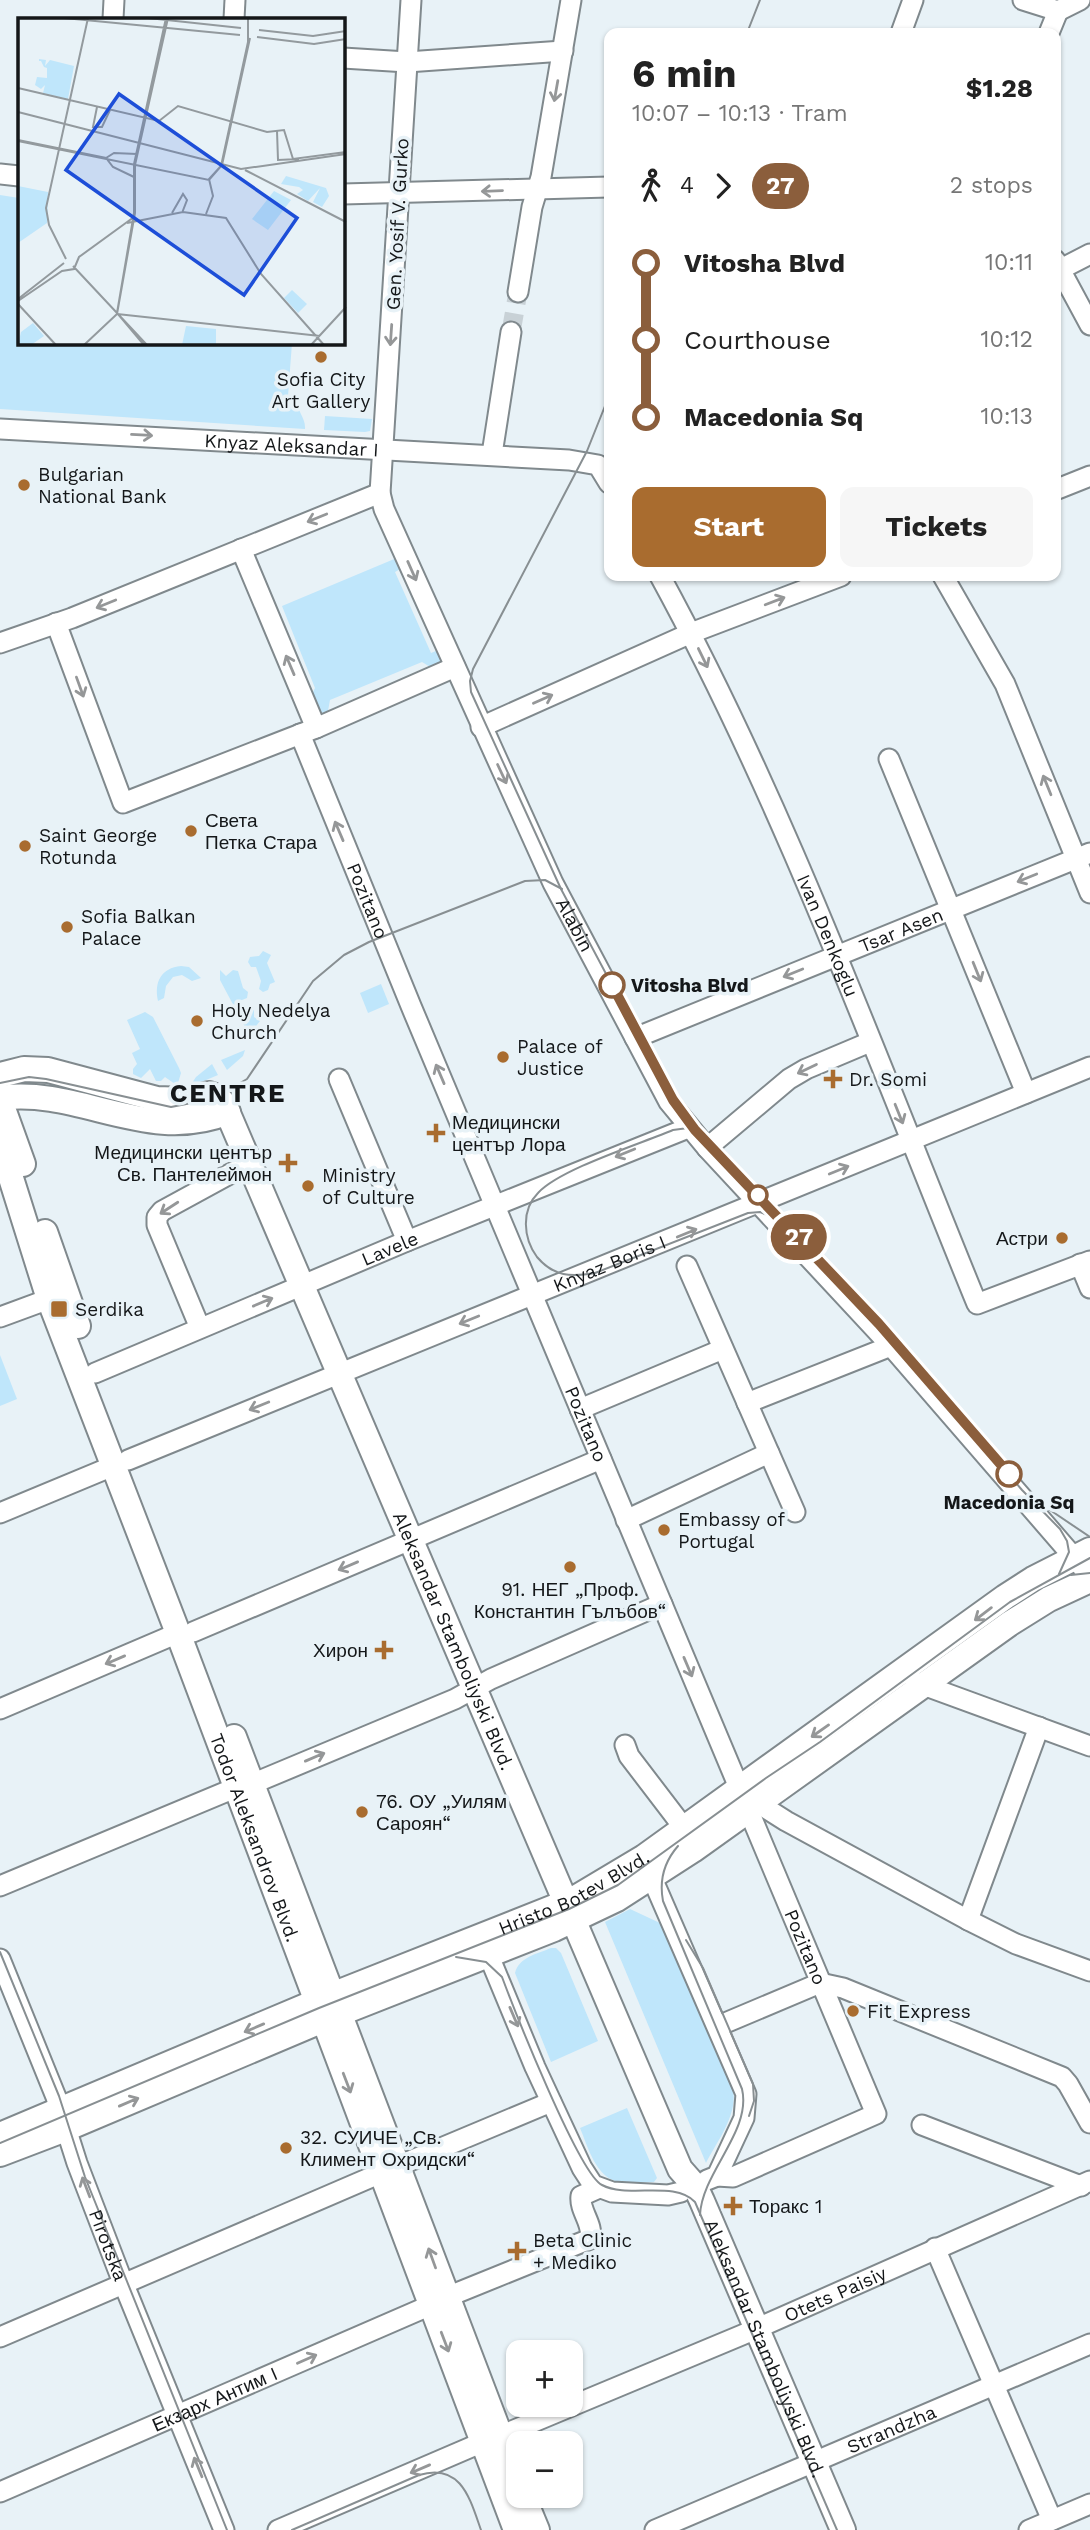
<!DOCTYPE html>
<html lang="en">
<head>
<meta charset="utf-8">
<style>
	body { margin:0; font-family:"Work Sans",sans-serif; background:#f6f6f6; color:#222; height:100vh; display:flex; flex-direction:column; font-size:26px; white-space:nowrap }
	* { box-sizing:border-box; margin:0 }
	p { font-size:23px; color:#767676 }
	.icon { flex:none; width:38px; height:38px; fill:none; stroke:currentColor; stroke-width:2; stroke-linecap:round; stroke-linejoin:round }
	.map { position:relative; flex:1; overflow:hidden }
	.panel { position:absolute; left:604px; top:28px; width:457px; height:553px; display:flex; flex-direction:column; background:#fff; border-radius:14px; box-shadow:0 2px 5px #0004 }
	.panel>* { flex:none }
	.badge { padding:0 14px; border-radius:23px; font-size:24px; line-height:46px }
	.buttons { position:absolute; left:506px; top:2340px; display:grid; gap:14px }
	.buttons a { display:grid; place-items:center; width:77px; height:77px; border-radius:14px; background:#fff; box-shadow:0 2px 5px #0004; font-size:35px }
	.map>.badge { position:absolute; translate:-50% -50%; box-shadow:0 0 0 4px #fff }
	.legs { display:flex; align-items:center; gap:10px; height:77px; padding:0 28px; font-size:23px }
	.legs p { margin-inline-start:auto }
	.overview { display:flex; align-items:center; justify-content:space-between; height:119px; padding:0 28px }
	h1 { font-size:38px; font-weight:700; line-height:52px }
	.action { display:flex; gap:14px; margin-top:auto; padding:14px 28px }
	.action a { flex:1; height:80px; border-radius:14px; background:#a96c2f; color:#fff; font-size:28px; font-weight:700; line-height:80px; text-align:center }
	.action a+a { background:#f6f6f6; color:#222 }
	ul { padding:0 28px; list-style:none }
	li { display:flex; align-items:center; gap:24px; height:77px; font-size:26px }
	li i { display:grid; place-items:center; width:10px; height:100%; margin:0 9px; background:currentColor }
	li i::after { content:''; width:18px; height:18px; margin:-9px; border:5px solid; border-radius:50%; background:#fff }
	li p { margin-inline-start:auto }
	li:first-child i { background:linear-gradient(#0000 50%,currentColor 0) }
	li:last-child i { background:linear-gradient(currentColor 50%,#0000 0) }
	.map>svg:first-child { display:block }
	.green { fill:#bfe6fb }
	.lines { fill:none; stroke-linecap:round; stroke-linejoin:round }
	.minor-tunnel { stroke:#c8d1d6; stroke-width:19; stroke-dasharray:19 10; stroke-linecap:butt }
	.minor-casing { stroke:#80898d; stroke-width:23 }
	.major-casing { stroke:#80898d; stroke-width:28 }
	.minor { stroke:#fff; stroke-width:19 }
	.major { stroke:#fff; stroke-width:24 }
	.tram { stroke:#888f92; stroke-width:2 }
	.oneway { stroke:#959798 }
	.line-1-casing { stroke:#fff; stroke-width:16 }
	.line-1 { stroke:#8b5e3c; stroke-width:10 }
	.poi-dot { fill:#a96c2f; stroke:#e8f2f7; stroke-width:2.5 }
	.stop-1-dot { fill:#fff; stroke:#8b5e3c; stroke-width:3.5 }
	.labels { text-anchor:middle; stroke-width:7; stroke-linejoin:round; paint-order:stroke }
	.street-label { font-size:19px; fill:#141719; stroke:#e8f2f7 }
	.poi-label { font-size:19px; fill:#141719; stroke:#e8f2f7; text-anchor:start }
	.stop-label { font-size:19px; font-weight:bold; fill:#141719; stroke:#e8f2f7; text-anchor:start }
	.district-label { font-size:26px; font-weight:bold; letter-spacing:2px; fill:#141719; stroke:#e8f2f7 }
	.inset-road { fill:none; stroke:#939a9e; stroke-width:2 }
	.view { fill:#1d4ed8; fill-opacity:0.15; stroke:#1d4ed8; stroke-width:3.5 }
	.inset-edge { fill:none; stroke:#141719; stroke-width:3.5 }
</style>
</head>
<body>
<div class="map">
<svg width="1090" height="2530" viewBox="0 0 1090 2530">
	<rect width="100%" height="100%" fill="#e8f2f7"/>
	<g class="green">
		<path d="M0,195L19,198V343H292L288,396L296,397C295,409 306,417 305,429L0,409Z"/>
		<polygon points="325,416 372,419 370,431 365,432 324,430"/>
		<polygon points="399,557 404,567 395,572 431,653 441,649 444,660 432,668 422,662 330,700 328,711 319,714 309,700 315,688 282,606"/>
		<polygon points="263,951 271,955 267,963 275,982 270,984 268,990 263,992 259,989 261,981 256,967 251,967 248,962 250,957 259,956"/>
		<path d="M181,966L189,967L201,978L192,981L182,975L173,977L166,986L164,998L158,1001C154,982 161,968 181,966Z"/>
		<polygon points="220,970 226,976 233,970 238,971 243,988 248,992 247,998 237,1002 239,1008 236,1010 220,980"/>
		<polygon points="381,984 389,1004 368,1013 360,993"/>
		<polygon points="249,1008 254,1010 254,1017 260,1021 256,1026 258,1031 252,1040 238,1014"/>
		<polygon points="145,1012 153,1017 179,1068 181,1073 178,1083 175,1084 165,1077 161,1081 156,1081 150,1069 141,1078 133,1074 133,1069 137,1064 132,1053 140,1049 127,1020"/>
		<polygon points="245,1050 243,1056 227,1070 221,1060"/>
		<polygon points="212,1064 218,1075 199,1083 192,1083 196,1077"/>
		<polygon points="0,1355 17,1399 0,1406"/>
		<path d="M630,1909L660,1923L733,2090C738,2114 717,2142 706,2163L605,1922Z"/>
		<path d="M551,1948H556L561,1953L598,2041L551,2062L515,1973C519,1957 537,1954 551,1948Z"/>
		<path d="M627,2108L657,2178L654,2182C643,2182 630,2184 619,2182C596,2178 588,2147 580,2128Z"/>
	</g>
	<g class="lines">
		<polyline class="minor-tunnel" points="511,332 518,292"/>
		<g class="minor-casing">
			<g id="minor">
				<path id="s1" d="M411,0L380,493L384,509L553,883L669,1102L707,1148L891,1346L1090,1576"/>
				<polyline points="1023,0 1058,11 1080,0"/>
				<polyline points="113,19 114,0"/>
				<polyline points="234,19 235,0"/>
				<polyline points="901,33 913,0"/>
				<polyline points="1049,33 1058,11"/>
				<polyline points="343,58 407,62 563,51"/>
				<polyline points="0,174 19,176"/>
				<polyline points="343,194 609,187"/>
				<polyline points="1055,260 1090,325"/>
				<polyline points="1055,272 1090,254"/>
				<polyline points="518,292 532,207 541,177 571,0"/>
				<path id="s2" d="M0,429L569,460L598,465L609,483"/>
				<polyline points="492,454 511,332"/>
				<polyline points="1055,490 1090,476"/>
				<polyline points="241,549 316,728"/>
				<path id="s3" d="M660,576C786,807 877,1060 977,1304L1090,1261"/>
				<polyline points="943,576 1005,684 1090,893"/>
				<polyline points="56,623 123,803 316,728 455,667"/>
				<polyline points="0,643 72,618 380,493"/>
				<polyline points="481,727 691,633 841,576"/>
				<path id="s4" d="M300,734L411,1006L876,2114L733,2177L717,2176"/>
				<polyline points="889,759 1026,1093"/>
				<path id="s5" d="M635,1038L1090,853"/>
				<polyline points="339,1079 407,1241"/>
				<polyline points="707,1148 789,1079 806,1069 870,1042"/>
				<polyline points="1080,1264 1090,1288"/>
				<polyline points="687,1266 795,1512"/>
				<polyline points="0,1317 49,1299"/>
				<polyline points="200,1328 157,1225 157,1217 162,1211 250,1163"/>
				<path id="s6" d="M95,1373L407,1241L688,1128"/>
				<polyline points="747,1403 891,1346"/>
				<polyline points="580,1409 723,1349"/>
				<path id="s7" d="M128,1460L1090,1067"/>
				<polyline points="0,1513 113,1466"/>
				<polyline points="626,1520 769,1453"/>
				<polyline points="193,1632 601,1459"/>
				<polyline points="915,1682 1090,1746"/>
				<polyline points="0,1709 178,1633"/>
				<polyline points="625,1745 629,1756 684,1828"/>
				<polyline points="252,1784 455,1699 491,1679 662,1604"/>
				<polyline points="748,1797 786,1821 968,1920 1016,1944 1090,1971"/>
				<polyline points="652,1878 746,2094 744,2118 717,2176 707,2180"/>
				<polyline points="0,1886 235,1788"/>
				<polyline points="968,1920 1039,1727"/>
				<polyline points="484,1944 535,2067 582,2168 593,2185 612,2192 668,2195 681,2192"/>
				<path id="s8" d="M0,1959L56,2097L77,2163L120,2275L224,2530"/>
				<polyline points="718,2026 820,1983 843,1988 1062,2077 1068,2084 1090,2123"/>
				<polyline points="922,2125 1081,2186"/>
				<polyline points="398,2166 551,2102"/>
				<polyline points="935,2248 1052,2520"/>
				<path d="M447,2297L590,2239C594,2224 579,2211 581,2196L599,2188"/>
				<polyline points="0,2337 381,2173"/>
				<path id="s9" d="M500,2436L742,2335L1090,2181"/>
				<path id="s10" d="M0,2492L431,2305"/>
				<polyline points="278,2530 483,2442"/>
				<path id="s11" d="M655,2530L1090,2344"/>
				<polyline points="1029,2530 1090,2504"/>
			</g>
		</g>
		<g class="major-casing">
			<g id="major">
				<path id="s12" d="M0,1075L24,1069L48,1070L157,1099L187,1100L209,1094L218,1097L224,1104L680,2169L695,2186L702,2201L843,2530"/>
				<path d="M0,1098C80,1087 148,1145 228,1112"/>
				<polyline points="0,1100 23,1164"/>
				<path id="s13" d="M0,1143L49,1299L178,1633L516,2530"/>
				<polyline points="45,1232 78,1326"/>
				<polyline points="234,1737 518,2482"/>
				<path id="s14" d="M0,2135L332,1995L572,1900L644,1857L1005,1597L1033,1579L1090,1550"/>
				<polyline points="0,2154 63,2130 323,2020 554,1929 617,1899 693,1850 1009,1624 1049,1599 1090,1580"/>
				<polyline points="523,2496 537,2530"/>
			</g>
		</g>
		<use href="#minor" class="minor"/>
		<use href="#major" class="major"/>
		<g class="tram">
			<polyline points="747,33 760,0"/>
			<polyline points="609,396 587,451 473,669 470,681 471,692 561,889 673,1100 695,1130 879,1324 1022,1490 1060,1529 1067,1541 1069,1552 1059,1574"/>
			<polyline points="0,1083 29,1077 46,1079 171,1107 212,1099 247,1079 313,981 344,955 369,942 525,881 545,880 562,889"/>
			<path d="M700,1132L688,1128L673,1130C640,1144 560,1169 538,1193C521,1210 523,1238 537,1257C554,1277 571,1277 595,1273L748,1213L760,1212L777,1219"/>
			<polyline points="1050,1510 1090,1537"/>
			<polyline points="1071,1575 1090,1573"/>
			<path d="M678,1846C664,1862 659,1880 663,1901L742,2089C752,2131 702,2172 700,2215"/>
			<polyline points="686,1940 703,1968 753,2084 754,2101 749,2116"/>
			<polyline points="0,1952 59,2096 85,2177 227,2530"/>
			<path d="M456,1957L486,1962L502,1977C514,2009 579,2174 602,2185C628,2199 674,2180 695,2202L837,2530"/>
			<polyline points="0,2143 319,2008 569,1909 618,1885 766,1778 820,1742 1010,1602 1090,1558"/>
			<path d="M292,2530L419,2475C461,2462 470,2499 481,2530"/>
		</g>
	</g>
	<defs><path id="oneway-shaft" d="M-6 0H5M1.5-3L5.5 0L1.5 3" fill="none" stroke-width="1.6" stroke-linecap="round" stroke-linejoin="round" transform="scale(1.75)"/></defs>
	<g class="oneway">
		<use href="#oneway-shaft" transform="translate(556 91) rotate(100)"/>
		<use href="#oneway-shaft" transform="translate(492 191) rotate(178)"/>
		<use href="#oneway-shaft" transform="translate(391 335) rotate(94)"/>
		<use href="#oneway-shaft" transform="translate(142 435) rotate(3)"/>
		<use href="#oneway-shaft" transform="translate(317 518) rotate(158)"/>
		<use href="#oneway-shaft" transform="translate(412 571) rotate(66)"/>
		<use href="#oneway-shaft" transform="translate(775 601) rotate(-21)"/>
		<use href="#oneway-shaft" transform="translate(106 604) rotate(158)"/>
		<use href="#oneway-shaft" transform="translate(703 658) rotate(64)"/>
		<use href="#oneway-shaft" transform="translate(290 665) rotate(-113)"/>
		<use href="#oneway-shaft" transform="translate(80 687) rotate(70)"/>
		<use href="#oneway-shaft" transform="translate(543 699) rotate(-24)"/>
		<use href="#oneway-shaft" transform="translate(502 774) rotate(65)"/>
		<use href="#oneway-shaft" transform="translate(1047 785) rotate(-112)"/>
		<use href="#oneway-shaft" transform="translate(339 831) rotate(-113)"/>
		<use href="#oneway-shaft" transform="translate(1027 878) rotate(158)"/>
		<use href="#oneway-shaft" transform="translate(977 972) rotate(68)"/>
		<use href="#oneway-shaft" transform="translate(793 973) rotate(158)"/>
		<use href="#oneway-shaft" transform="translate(807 1069) rotate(154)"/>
		<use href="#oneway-shaft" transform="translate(440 1074) rotate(-113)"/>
		<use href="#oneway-shaft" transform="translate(899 1114) rotate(68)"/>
		<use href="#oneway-shaft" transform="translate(625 1153) rotate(158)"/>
		<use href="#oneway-shaft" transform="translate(839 1170) rotate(-22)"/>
		<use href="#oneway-shaft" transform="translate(169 1208) rotate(147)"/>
		<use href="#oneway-shaft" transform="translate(687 1233) rotate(-22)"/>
		<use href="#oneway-shaft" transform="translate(263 1302) rotate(-23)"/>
		<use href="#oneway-shaft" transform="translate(469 1320) rotate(158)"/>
		<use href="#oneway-shaft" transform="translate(259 1406) rotate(158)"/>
		<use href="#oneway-shaft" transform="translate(348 1566) rotate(157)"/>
		<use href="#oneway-shaft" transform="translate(983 1614) rotate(143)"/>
		<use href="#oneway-shaft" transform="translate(115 1660) rotate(157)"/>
		<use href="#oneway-shaft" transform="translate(688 1667) rotate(67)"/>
		<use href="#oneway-shaft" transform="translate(820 1731) rotate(145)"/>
		<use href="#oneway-shaft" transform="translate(315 1757) rotate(-23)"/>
		<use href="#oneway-shaft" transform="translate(514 2017) rotate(67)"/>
		<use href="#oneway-shaft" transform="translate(254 2028) rotate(157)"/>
		<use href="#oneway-shaft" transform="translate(347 2083) rotate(69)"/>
		<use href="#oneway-shaft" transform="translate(129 2102) rotate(-23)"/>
		<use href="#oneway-shaft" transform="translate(86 2187) rotate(-111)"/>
		<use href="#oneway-shaft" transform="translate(432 2258) rotate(-110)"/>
		<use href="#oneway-shaft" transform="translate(445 2342) rotate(69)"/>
		<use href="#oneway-shaft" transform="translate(307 2359) rotate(-24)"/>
		<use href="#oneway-shaft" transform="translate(198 2467) rotate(-112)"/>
		<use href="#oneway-shaft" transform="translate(420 2469) rotate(157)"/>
	</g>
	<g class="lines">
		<g class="line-1-casing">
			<polyline id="line-1" points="612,985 673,1100 695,1130 879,1324 1009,1474"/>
		</g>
		<use href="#line-1" class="line-1"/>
	</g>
	<g class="poi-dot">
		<circle cx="321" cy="357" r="7"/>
		<circle cx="24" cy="485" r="7"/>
		<circle cx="191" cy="831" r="7"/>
		<circle cx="25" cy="846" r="7"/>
		<circle cx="67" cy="927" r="7"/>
		<circle cx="197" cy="1021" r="7"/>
		<circle cx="503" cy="1057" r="7"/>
		<path d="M829.5 1068.5h7v7h7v7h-7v7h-7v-7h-7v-7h7z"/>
		<path d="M432.5 1122.5h7v7h7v7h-7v7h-7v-7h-7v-7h7z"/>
		<path d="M284.5 1152.5h7v7h7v7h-7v7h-7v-7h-7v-7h7z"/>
		<circle cx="308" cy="1186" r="7"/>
		<circle cx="1062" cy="1238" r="7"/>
		<rect x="50" y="1300" width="18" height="18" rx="3.5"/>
		<circle cx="664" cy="1530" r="7"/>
		<circle cx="570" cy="1567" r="7"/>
		<path d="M380.5 1639.5h7v7h7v7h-7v7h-7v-7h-7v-7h7z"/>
		<circle cx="362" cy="1812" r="7"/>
		<circle cx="853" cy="2011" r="7"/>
		<circle cx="286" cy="2148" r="7"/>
		<path d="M729.5 2195.5h7v7h7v7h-7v7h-7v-7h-7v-7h7z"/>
		<path d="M513.5 2240.5h7v7h7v7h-7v7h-7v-7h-7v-7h7z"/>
	</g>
	<g class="stop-1-dot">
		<circle cx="612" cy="985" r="12"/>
		<circle cx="758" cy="1195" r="9"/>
		<circle cx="1009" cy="1474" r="12"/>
	</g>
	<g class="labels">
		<g class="street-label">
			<text transform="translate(397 224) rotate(-87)" y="7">Gen. Yosif V. Gurko</text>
			<text dy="7" stroke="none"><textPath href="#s2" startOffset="292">Knyaz Aleksandar I</textPath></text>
			<text dy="7" stroke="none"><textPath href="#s4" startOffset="180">Pozitano</textPath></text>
			<text dy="7" stroke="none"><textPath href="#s1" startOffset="968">Alabin</textPath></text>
			<text dy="7" stroke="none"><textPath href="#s5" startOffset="287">Tsar Asen</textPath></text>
			<text dy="7" stroke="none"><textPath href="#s3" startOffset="397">Ivan Denkoglu</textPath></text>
			<text dy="7" stroke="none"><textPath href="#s6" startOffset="320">Lavele</textPath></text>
			<text dy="7" stroke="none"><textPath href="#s7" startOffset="520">Knyaz Boris I</textPath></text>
			<text dy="7" stroke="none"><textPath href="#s4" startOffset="747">Pozitano</textPath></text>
			<text dy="7" stroke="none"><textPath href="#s12" startOffset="817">Aleksandar Stamboliyski Blvd.</textPath></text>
			<text dy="7" stroke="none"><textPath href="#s13" startOffset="740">Todor Aleksandrov Blvd.</textPath></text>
			<text dy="7" stroke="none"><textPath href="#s14" startOffset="623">Hristo Botev Blvd.</textPath></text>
			<text dy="7" stroke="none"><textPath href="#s4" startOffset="1314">Pozitano</textPath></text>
			<text dy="7" stroke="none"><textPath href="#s8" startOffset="306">Pirotska</textPath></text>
			<text dy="7" stroke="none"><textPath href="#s9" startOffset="364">Otets Paisiy</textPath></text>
			<text dy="7" stroke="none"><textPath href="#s12" startOffset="1591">Aleksandar Stamboliyski Blvd.</textPath></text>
			<text dy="7" stroke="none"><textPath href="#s10" startOffset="234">Екзарх Антим I</textPath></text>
			<text dy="7" stroke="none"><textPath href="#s11" startOffset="257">Strandzha</textPath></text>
		</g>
		<g class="poi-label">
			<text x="321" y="386" text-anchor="middle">Sofia City<tspan x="321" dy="22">Art Gallery</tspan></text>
			<text x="38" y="481">Bulgarian<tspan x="38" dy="22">National Bank</tspan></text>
			<text x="205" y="827">Света<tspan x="205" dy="22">Петка Стара</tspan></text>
			<text x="39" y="842">Saint George<tspan x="39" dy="22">Rotunda</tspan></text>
			<text x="81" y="923">Sofia Balkan<tspan x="81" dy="22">Palace</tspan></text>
			<text x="211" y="1017">Holy Nedelya<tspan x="211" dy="22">Church</tspan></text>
			<text x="517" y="1053">Palace of<tspan x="517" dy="22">Justice</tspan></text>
			<text x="849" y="1086">Dr. Somi</text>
			<text x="452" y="1129">Медицински<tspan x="452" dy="22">център Лора</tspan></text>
			<text x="272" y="1159" text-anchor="end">Медицински център<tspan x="272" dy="22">Св. Пантелеймон</tspan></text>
			<text x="322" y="1182">Ministry<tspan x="322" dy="22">of Culture</tspan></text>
			<text x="1048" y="1245" text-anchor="end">Астри</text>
			<text x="75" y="1316">Serdika</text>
			<text x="678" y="1526">Embassy of<tspan x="678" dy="22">Portugal</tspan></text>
			<text x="570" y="1596" text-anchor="middle">91. НЕГ „Проф.<tspan x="570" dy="22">Константин Гълъбов“</tspan></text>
			<text x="368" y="1657" text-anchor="end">Хирон</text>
			<text x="376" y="1808">76. ОУ „Уилям<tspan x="376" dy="22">Сароян“</tspan></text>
			<text x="867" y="2018">Fit Express</text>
			<text x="300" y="2144">32. СУИЧЕ „Св.<tspan x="300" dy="22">Климент Охридски“</tspan></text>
			<text x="749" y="2213">Торакс 1</text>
			<text x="533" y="2247">Beta Clinic<tspan x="533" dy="22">+ Mediko</tspan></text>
		</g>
		<g class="stop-label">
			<text x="631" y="992">Vitosha Blvd</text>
			<text x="1009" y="1509" text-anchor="middle">Macedonia Sq</text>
		</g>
		<g class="district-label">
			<text x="228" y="1102">CENTRE</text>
		</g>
	</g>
	<g transform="translate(18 18)">
		<rect width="327" height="327" fill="#e8f2f7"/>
		<path d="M21,41L28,42L27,48L32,42L56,48L50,81L25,75L27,67L23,71L17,67L19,59L29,60V50L26,49L23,43H21ZM268,158L308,170L311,178L304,189L295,184L302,170L290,183L279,176L285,172L281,169L263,166ZM0,168L30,174L29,205L0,225ZM256,173L273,182L250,212L234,201ZM274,272L289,286L280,295L266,280ZM15,305L26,318L13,327H0L3,314ZM168,308L198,311V327H164Z" fill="#bfe6fb"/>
		<path class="inset-road" d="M46,0L222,17M130,0L223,10M241,12L295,18L328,13M239,19L296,26L328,21M0,70L141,103L160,88L249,114L266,112L275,141L328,134M79,89L75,109H84L92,92M0,94L223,151L328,136M259,113L260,142L281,141M0,122L88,140L95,149L116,159M0,123L191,162L204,147L232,20M88,140L96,135L119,136M227,152L328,204M154,195L165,176L169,182L164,195M188,196L195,178L191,161L203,148L230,24V0M109,205L165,194L208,200L243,256L306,327M48,241L31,207L28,190L70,0M55,248L129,327M0,281L46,245M0,283L44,253L56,251L61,239L116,199M0,286L38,327M99,296L117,195V147L150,0M99,296L302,318M66,327L99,296M126,327L99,295L116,195V146L148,0M293,327L328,289"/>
		<path class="view" d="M101,76L279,200L226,277L48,152Z"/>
		<rect width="327" height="327" class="inset-edge"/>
	</g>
</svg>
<div class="buttons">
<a>+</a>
<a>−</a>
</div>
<b class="badge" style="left:799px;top:1237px;background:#8b5e3c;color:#fff">27</b>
<section class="panel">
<div class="overview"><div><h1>6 min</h1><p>10:07 – 10:13 · Tram</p></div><b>$1.28</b></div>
<div class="legs"><svg class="icon" aria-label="walk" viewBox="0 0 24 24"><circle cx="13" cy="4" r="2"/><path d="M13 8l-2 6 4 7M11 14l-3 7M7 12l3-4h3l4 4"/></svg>4<svg class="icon" aria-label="forward" viewBox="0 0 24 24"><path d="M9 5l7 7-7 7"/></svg><b class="badge" style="background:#8b5e3c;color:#fff">27</b><p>2 stops</p></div>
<ul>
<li><i style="color:#8b5e3c"></i><b>Vitosha Blvd</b><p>10:11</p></li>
<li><i style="color:#8b5e3c"></i><span>Courthouse</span><p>10:12</p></li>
<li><i style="color:#8b5e3c"></i><b>Macedonia Sq</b><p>10:13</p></li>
</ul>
<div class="action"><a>Start</a><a>Tickets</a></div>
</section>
</div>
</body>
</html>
